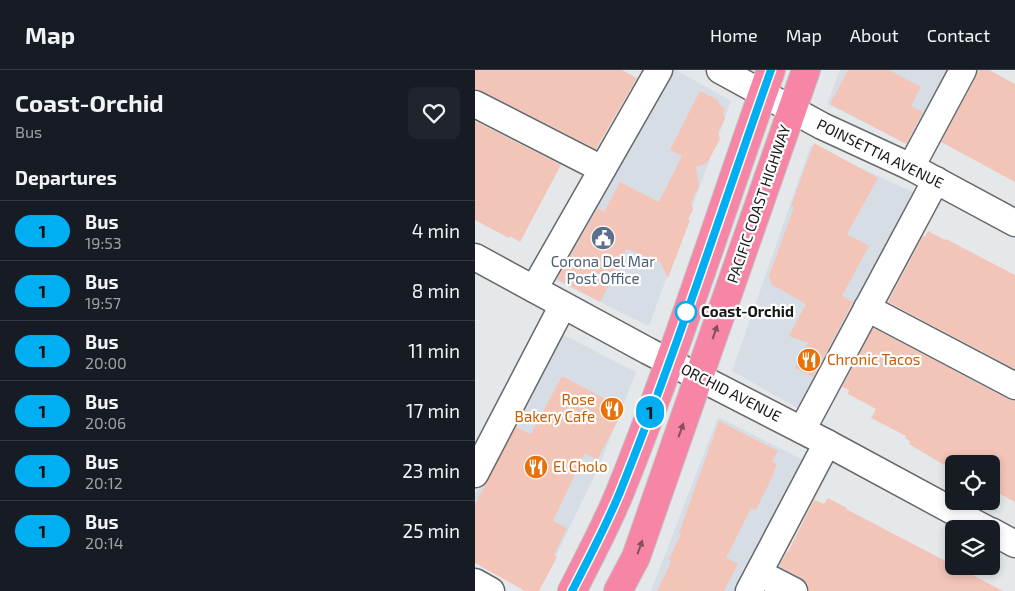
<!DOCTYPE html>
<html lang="en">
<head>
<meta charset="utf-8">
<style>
	body { margin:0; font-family:"Exo 2",sans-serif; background:#20242c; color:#f1f3f6; height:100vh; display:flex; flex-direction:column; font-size:19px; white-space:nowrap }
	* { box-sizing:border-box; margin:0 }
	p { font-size:16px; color:#9ea1a6 }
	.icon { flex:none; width:28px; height:28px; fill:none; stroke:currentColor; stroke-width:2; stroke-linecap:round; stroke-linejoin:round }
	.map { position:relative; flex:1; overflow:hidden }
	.drawer { display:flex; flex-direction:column; background:#171b24; width:475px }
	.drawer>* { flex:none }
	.badge { padding:0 10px; border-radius:16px; font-size:18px; line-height:32px }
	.buttons { position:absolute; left:470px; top:385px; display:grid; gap:10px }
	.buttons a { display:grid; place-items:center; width:55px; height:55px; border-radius:8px; background:#171b24; box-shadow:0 2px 8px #0003; font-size:25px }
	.map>.badge { position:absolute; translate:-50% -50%; box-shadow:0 0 0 2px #fff }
	h2 { padding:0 15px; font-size:19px; line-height:45px }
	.round { display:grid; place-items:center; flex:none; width:52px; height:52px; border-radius:8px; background:#20242c }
	.summary { display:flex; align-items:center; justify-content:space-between; height:85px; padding:0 15px }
	h1 { font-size:24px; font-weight:700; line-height:38px }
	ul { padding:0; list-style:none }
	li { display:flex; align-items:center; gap:15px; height:60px; padding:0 15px; border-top:1px solid #363941 }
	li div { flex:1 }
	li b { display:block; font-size:19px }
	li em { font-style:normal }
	li .badge { min-width:55px; font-weight:700; text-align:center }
	header { display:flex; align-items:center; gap:30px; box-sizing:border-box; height:70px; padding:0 25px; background:#171b24; border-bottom:1px solid #363941 }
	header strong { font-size:24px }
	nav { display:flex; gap:28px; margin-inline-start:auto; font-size:18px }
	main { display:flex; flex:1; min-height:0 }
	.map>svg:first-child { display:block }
	.built { fill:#d6dde5 }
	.building { fill:#f3c5b8 }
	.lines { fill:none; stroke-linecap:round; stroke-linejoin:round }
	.minor-casing { stroke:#66686a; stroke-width:29 }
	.highway-casing { stroke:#c3c3c3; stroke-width:30 }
	.minor { stroke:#fff; stroke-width:26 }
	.highway { stroke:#f785a5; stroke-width:28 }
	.oneway { fill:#874e5e }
	.line-casing { stroke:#fff; stroke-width:11 }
	.line { stroke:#00aff2; stroke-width:8 }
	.stop-dot { fill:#fff; stroke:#00aff2; stroke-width:2.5 }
	.labels { text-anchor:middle; stroke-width:4.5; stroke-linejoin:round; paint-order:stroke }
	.street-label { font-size:15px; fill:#171818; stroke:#fff }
	.service-label { font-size:15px; fill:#4e5e75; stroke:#fff }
	.stop-label { font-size:15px; font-weight:bold; fill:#171818; stroke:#fff; text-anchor:start }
	.food-label { font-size:15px; fill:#c56008; stroke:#fff; text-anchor:start }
</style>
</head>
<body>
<header>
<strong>Map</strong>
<nav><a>Home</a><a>Map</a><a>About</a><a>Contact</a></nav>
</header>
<main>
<section class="drawer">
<div class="summary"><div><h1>Coast-Orchid</h1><p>Bus</p></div><a class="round"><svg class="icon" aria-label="heart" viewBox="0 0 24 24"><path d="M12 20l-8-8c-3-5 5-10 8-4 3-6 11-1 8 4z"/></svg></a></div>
<h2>Departures</h2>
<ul>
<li><span class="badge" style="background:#00aff2;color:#111">1</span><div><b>Bus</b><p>19:53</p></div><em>4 min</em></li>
<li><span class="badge" style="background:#00aff2;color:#111">1</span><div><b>Bus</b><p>19:57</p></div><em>8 min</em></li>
<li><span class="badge" style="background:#00aff2;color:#111">1</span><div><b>Bus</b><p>20:00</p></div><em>11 min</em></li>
<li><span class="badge" style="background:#00aff2;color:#111">1</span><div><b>Bus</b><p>20:06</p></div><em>17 min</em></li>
<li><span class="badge" style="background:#00aff2;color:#111">1</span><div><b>Bus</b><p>20:12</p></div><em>23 min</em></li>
<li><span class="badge" style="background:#00aff2;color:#111">1</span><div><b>Bus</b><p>20:14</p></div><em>25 min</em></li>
</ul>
</section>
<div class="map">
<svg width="540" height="521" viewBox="0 0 540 521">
	<rect width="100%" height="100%" fill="#e5e8ea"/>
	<g class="built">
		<polygon points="194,0 201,0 256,31 174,256 76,208"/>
		<polygon points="365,0 475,0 438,76 352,34"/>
		<polygon points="336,75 440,123 326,340 257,301"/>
		<polygon points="81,261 161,302 125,394 64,521 0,490 0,425"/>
		<polygon points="243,347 340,396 274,521 176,521"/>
	</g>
	<g class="building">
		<polygon points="0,0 147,0 162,8 121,79 7,21 0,19"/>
		<polygon points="373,0 414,0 446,17 436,36 448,42 431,74 355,34"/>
		<polygon points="503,0 514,0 540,14 540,112 466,72 501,7"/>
		<polygon points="225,21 243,30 244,35 250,38 248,44 250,49 243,62 245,69 232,93 221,97 224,116 216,133 218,140 213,149 215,150 193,208 185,192 151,179 145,194 125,232 82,209 123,138 129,142 145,112 184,132 207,86 195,80"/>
		<polygon points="0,51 86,95 45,172 35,166 34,168 0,150"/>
		<polygon points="339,73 403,108 372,164 394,176 367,226 378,232 338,307 320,298 333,273 314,266 331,234 296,214 294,206 319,137 316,136"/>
		<polygon points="453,161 470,170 471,169 540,205 540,299 413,232 448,166 450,167"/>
		<polygon points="398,258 533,329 540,331 540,432 516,419 516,394 470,393 469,395 434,374 435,371 430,368 431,366 396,348 401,339 373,324 374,320 367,317"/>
		<polygon points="87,306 149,339 122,390 110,383 78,451 92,458 79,485 82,487 64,521 50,521 0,493 0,434 41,357 56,364"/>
		<polygon points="244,351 303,381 297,392 302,394 298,402 299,403 281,440 276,438 251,488 263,494 249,521 182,521 196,492 194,489 206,464 204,463"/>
		<polygon points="353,428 372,438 371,439 528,521 334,521 332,513 326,508 304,496 312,482 313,482 338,432 340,430 349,434"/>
	</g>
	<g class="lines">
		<g class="minor-casing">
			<g id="minor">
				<polyline points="245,0 347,56 436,97 540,153"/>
				<polyline points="0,34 127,99"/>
				<polyline points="436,97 488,0"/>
				<polyline points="0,187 173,281 352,373 511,459"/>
				<polyline points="59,219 184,0"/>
				<polyline points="392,238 540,316"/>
				<polyline points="327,360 461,110"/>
				<polyline points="0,404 88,235"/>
				<polyline points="516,461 540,474"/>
				<polyline points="284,503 319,521"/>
				<polyline points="0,512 16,521"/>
				<polyline points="274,521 352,373"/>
			</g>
		</g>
		<g class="highway-casing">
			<g id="highway">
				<path d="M97,521C114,488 131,456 145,422C201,283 246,141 296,0"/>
				<polyline points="143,521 161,487 331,0"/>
			</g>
		</g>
		<use href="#minor" class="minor"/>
		<use href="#highway" class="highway"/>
	</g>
	<defs><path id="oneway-solid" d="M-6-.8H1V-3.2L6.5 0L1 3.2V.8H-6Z" transform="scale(1.25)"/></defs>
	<g class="oneway">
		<use href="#oneway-solid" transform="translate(240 262) rotate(-71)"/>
		<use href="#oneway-solid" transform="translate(206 360) rotate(-70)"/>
		<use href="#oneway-solid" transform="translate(165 477) rotate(-70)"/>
	</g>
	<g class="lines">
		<g class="line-casing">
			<path id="line" d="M97,521C114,488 131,456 145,422C201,283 246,141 296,0"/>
		</g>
		<use href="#line" class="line"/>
	</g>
	<defs>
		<g id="civic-disc" transform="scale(1.25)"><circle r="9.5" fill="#5c6f8a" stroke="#fff"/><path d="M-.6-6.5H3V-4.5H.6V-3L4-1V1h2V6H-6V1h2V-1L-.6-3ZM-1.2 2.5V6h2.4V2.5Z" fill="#fff"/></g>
		<g id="restaurant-disc" transform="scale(1.25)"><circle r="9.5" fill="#e8710a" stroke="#fff"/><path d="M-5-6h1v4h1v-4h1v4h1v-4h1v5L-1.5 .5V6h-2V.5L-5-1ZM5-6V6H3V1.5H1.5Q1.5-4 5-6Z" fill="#fff"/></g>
	</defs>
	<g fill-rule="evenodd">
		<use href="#civic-disc" x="128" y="168"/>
		<use href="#restaurant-disc" x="334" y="290"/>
		<use href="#restaurant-disc" x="137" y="339"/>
		<use href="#restaurant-disc" x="61" y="397"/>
	</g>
	<circle class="stop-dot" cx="211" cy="242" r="10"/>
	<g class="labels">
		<g class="street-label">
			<text transform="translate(405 84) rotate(26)" y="5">POINSETTIA AVENUE</text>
			<text transform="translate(284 134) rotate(-71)" y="5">PACIFIC COAST HIGHWAY</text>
			<text transform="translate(256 323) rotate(27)" y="5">ORCHID AVENUE</text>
		</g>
		<g class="service-label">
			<text x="128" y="197">Corona Del Mar<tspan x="128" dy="17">Post Office</tspan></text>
		</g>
		<g class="stop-label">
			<text x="226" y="247">Coast-Orchid</text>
		</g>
		<g class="food-label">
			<text x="352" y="295">Chronic Tacos</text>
			<text x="120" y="335" text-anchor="end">Rose<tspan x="120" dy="17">Bakery Cafe</tspan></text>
			<text x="78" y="402">El Cholo</text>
		</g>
	</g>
</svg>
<div class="buttons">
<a><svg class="icon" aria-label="locate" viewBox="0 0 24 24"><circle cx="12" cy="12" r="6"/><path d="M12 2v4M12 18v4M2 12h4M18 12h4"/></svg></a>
<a><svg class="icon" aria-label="layers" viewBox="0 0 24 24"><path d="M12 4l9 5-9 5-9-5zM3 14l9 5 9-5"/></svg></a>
</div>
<b class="badge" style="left:175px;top:342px;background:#00aff2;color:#111">1</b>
</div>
</main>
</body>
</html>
